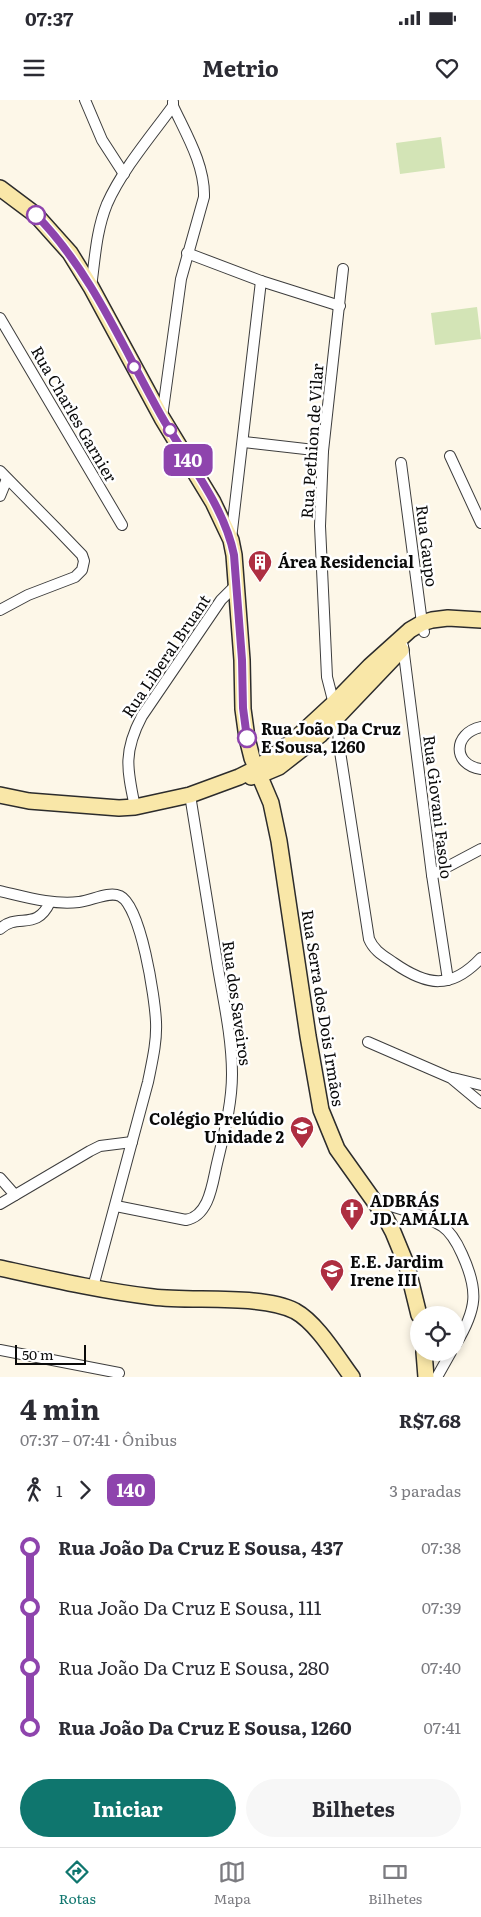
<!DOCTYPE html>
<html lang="pt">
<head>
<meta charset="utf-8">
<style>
	body { margin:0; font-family:Literata,serif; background:#f7f7f7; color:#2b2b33; height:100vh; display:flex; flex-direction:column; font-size:19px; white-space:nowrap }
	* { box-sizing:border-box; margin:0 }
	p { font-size:16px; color:#7c7c81 }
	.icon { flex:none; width:28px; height:28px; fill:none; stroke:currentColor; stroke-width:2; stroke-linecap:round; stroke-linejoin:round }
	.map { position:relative; height:1277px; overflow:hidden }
	.sheet { display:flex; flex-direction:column; background:#fff; flex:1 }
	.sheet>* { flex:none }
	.badge { padding:0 10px; border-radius:8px; font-size:18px; line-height:32px }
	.controls { position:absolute; left:410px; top:1206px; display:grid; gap:10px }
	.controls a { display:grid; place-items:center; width:55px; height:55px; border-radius:50%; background:#fff; box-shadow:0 2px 8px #0003; font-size:25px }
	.scale { position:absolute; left:15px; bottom:12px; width:71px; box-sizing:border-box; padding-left:5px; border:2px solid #0a0a0a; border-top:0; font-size:14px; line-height:18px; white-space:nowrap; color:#0a0a0a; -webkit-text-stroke:4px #fff; paint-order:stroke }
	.map>.badge { position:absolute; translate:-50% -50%; box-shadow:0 0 0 2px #fff }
	.legs { display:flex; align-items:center; gap:8px; height:55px; padding:0 20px; font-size:16px }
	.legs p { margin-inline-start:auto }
	.summary { display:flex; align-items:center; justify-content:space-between; height:85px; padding:0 20px }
	h1 { font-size:28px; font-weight:700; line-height:38px }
	.cta { display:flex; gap:10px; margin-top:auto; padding:10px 20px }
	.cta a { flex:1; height:58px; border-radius:30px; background:#0f766e; color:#fff; font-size:20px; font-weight:700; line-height:58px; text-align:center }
	.cta a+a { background:#f7f7f7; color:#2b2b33 }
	ul { padding:0 20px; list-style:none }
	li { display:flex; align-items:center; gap:18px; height:60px; font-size:19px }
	li i { display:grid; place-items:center; width:8px; height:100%; margin:0 6px; background:currentColor }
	li i::after { content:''; width:12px; height:12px; margin:-6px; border:4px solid; border-radius:50%; background:#fff }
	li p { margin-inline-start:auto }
	li:first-child i { background:linear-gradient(#0000 50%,currentColor 0) }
	li:last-child i { background:linear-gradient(currentColor 50%,#0000 0) }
	.status { display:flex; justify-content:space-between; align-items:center; height:35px; padding:0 25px; background:#fff; direction:ltr }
	.status svg { height:14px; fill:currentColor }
	header { display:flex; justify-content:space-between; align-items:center; height:65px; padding:0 20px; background:#fff; font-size:22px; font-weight:700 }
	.tab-bar { display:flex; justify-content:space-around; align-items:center; height:70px; border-top:1px solid #e1e1e2; background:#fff; font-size:14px; color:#7c7c81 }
	.tab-bar a { display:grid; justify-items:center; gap:2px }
	.tab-bar .selected { color:#0f766e }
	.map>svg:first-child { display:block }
	.green { fill:#d3e4b6 }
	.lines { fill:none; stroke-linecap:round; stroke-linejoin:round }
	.street-casing { stroke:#3d3d3d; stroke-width:12 }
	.secondary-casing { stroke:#2c2c2c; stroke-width:18 }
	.street { stroke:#fff; stroke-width:10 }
	.secondary { stroke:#f9e7a8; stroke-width:15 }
	.line-1-casing { stroke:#fff; stroke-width:11 }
	.line-1 { stroke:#8e44ad; stroke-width:8 }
	.stop-1-dot { fill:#fff; stroke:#8e44ad; stroke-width:2.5 }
	.labels { text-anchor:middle; stroke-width:5; stroke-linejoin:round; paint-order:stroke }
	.street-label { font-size:16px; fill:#0a0a0a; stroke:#fff }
	.poi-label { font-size:16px; font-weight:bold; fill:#0a0a0a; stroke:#fff; text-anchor:start }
	.stop-label { font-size:16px; font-weight:bold; fill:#0a0a0a; stroke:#fff; text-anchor:start }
</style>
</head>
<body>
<div class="status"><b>07:37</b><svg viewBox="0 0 49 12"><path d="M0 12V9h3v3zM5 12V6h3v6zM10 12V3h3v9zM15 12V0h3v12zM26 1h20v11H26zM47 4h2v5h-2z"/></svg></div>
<header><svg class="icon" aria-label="menu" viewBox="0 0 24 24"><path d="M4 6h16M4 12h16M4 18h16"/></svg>Metrio<svg class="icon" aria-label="heart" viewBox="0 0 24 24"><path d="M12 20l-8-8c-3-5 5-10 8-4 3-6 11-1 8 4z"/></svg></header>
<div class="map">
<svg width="481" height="1277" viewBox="0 0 481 1277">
	<rect width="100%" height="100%" fill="#fdf7e8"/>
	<g class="green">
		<polygon points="441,37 445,68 400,74 396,43"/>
		<polygon points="477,207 481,239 435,245 431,213"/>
	</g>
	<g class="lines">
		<g class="street-casing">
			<g id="street">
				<polyline points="85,0 102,40 124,74"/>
				<polyline points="187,153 261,181 340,206"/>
				<path d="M343,169L323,351L320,426L327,577L337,616L339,645L369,839C374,851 384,856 394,863C427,886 451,890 481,858"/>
				<path d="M91,187C95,159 96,131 107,104C122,70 151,36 173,6V2"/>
				<polyline points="0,218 122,425"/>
				<path d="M162,317L181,179L204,97C205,65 186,34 173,6"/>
				<polyline points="244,342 323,351"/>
				<polyline points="450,356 481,423"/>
				<polyline points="401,363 422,523 424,532"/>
				<polyline points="0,371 57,429 82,455 84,461 82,470 75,477 28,495 0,510"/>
				<polyline points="0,396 7,379"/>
				<polyline points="231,439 261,181"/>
				<polyline points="403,546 432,775 448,880"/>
				<path d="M481,627C453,633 452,665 481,669"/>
				<path d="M135,707C127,669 123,652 142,616L221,500L236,485"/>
				<polyline points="432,775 481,749"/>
				<path d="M0,791C26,797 52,805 79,802C91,801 108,791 120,796C141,806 155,898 156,922C157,942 152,962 148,982L93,1187"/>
				<path d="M0,829C18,812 36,832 50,802"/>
				<polyline points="368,942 451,978 481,1003"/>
				<polyline points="453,978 481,985"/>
				<polyline points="0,1078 15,1095"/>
				<path d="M374,1101C396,1108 422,1114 442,1126C451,1132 458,1145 462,1154C479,1191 477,1209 456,1244"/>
				<polyline points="0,1104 90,1051 100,1046 132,1042"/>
				<path d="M116,1106L186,1120C208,1116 212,1087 216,1068C223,1037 232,1006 232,974C232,939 224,903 218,868C209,810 199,753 190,695"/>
				<polyline points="0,1250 119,1273"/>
				<polyline points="437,1277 451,1252"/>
			</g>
		</g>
		<g class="secondary-casing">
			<g id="secondary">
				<polyline points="0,88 36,115 70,153 91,187 162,318 213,402 231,440 234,455 242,560 243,609 247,638 252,658 271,703 279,741 308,936 321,1010 337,1049 384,1115 393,1132 407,1166 419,1215"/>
				<polyline points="251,677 260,675 279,667 320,635 401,550"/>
				<polyline points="0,695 29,701 119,708 135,707 190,695 239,677 257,668 293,641 333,604 370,566 410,530 422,523 432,520 448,518 481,520"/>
				<path d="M0,1168C50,1179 102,1191 153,1197C192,1202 262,1194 295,1211C317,1223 337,1257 352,1277"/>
				<polyline points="424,1252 426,1277"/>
			</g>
		</g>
		<use href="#street" class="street"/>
		<use href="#secondary" class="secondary"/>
	</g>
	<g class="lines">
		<g class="line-1-casing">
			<path id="line-1" d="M36,115C92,172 123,248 162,317C187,361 224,405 234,455L242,560L243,608L247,638"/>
		</g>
		<use href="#line-1" class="line-1"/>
	</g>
	<defs>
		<g id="building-pin" transform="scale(1.25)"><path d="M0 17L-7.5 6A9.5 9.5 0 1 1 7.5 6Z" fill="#ae2e41" stroke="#fff"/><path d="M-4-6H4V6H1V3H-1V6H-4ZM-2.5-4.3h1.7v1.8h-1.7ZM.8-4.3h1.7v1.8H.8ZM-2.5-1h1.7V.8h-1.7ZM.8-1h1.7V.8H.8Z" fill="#fff"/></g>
		<g id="school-pin" transform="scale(1.25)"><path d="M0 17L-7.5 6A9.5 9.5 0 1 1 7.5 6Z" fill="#ae2e41" stroke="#fff"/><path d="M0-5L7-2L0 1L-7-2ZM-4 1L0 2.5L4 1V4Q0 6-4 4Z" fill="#fff"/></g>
		<g id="church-pin" transform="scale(1.25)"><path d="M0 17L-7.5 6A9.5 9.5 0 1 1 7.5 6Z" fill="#ae2e41" stroke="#fff"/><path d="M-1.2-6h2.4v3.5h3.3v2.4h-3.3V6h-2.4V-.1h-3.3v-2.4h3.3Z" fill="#fff"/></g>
	</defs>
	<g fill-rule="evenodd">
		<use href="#building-pin" x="260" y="462"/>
		<use href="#school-pin" x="302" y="1028"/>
		<use href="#church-pin" x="352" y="1110"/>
		<use href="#school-pin" x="332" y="1171"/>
	</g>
	<g class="stop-1-dot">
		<circle cx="36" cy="115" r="9"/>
		<circle cx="134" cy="267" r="6"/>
		<circle cx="170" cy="330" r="6"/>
		<circle cx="247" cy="638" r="9"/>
	</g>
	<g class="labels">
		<g class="street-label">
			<text transform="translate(74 314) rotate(60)" y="6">Rua Charles Garnier</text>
			<text transform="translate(312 341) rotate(-86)" y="6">Rua Pethion de Vilar</text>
			<text transform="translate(427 446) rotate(83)" y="6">Rua Gaupo</text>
			<text transform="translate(166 556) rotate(-56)" y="6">Rua Liberal Bruant</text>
			<text transform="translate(438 707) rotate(83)" y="6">Rua Giovani Fasolo</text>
			<text transform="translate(237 903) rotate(82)" y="6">Rua dos Saveiros</text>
			<text transform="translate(323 908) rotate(81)" y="6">Rua Serra dos Dois Irmãos</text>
		</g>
		<g class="poi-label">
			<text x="278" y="468">Área Residencial</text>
			<text x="284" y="1025" text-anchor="end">Colégio Prelúdio<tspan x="284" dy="18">Unidade 2</tspan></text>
			<text x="370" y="1107">ADBRÁS<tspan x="370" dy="18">JD. AMÁLIA</tspan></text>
			<text x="350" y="1168">E.E. Jardim<tspan x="350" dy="18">Irene III</tspan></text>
		</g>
		<g class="stop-label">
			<text x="261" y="635">Rua João Da Cruz<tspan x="261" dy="18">E Sousa, 1260</tspan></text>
		</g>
	</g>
</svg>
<div class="controls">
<a><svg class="icon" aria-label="locate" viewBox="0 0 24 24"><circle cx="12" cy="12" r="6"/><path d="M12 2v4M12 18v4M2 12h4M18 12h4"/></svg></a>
</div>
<div class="scale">50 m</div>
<b class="badge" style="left:188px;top:360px;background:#8e44ad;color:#fff">140</b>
</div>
<section class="sheet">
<div class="summary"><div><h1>4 min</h1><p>07:37 – 07:41 · Ônibus</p></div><b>R$7.68</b></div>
<div class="legs"><svg class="icon" aria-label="walk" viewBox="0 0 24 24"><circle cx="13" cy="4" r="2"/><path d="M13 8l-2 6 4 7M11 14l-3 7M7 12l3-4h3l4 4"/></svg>1<svg class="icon" aria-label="forward" viewBox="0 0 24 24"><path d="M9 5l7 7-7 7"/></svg><b class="badge" style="background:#8e44ad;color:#fff">140</b><p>3 paradas</p></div>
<ul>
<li><i style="color:#8e44ad"></i><b>Rua João Da Cruz E Sousa, 437</b><p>07:38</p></li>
<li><i style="color:#8e44ad"></i><span>Rua João Da Cruz E Sousa, 111</span><p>07:39</p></li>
<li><i style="color:#8e44ad"></i><span>Rua João Da Cruz E Sousa, 280</span><p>07:40</p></li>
<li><i style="color:#8e44ad"></i><b>Rua João Da Cruz E Sousa, 1260</b><p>07:41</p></li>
</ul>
<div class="cta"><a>Iniciar</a><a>Bilhetes</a></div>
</section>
<nav class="tab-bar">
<a class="selected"><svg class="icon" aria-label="directions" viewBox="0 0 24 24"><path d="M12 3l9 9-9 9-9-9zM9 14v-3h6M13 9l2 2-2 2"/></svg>Rotas</a>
<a><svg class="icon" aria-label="map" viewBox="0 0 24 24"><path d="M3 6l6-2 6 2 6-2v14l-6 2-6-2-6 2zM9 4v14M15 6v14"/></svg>Mapa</a>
<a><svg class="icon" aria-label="tickets" viewBox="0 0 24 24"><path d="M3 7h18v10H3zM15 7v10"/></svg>Bilhetes</a>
</nav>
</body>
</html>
